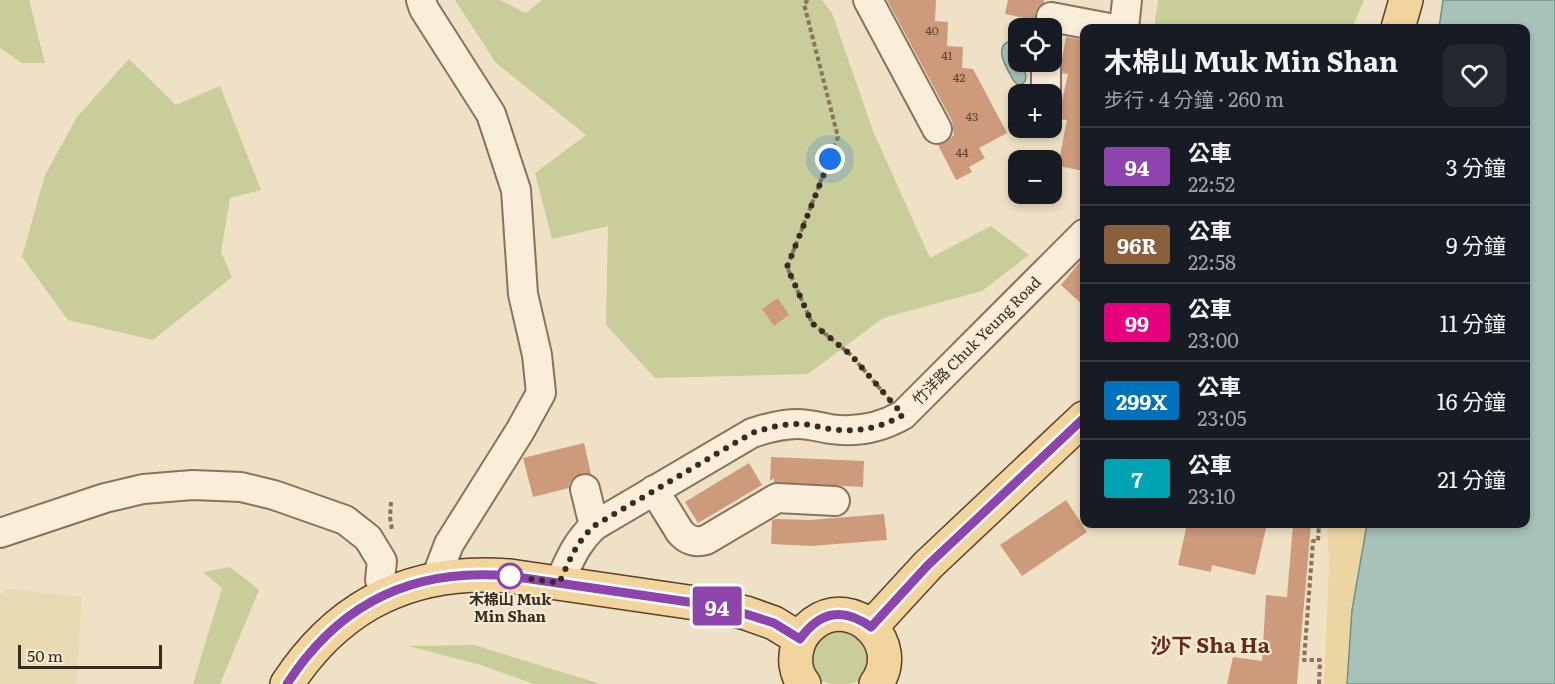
<!DOCTYPE html>
<html lang="zh-TW">
<head>
<meta charset="utf-8">
<style>
	body { margin:0; font-family:Literata,"Noto Sans TC",serif; background:#242831; color:#f1f3f6; height:100vh; display:flex; flex-direction:column; font-size:22px; white-space:nowrap }
	* { box-sizing:border-box; margin:0 }
	p { font-size:20px; color:#9ea1a6 }
	.icon { flex:none; width:33px; height:33px; fill:none; stroke:currentColor; stroke-width:2; stroke-linecap:round; stroke-linejoin:round }
	.map { position:relative; flex:1; overflow:hidden }
	.details { position:absolute; left:1080px; top:24px; width:450px; height:504px; display:flex; flex-direction:column; background:#171b24; border-radius:12px; box-shadow:0 3px 9px #0003 }
	.details>* { flex:none }
	.badge { padding:0 12px; border-radius:4px; font-size:21px; line-height:39px }
	.fabs { position:absolute; left:1008px; top:18px; display:grid; gap:12px }
	.fabs a { display:grid; place-items:center; width:54px; height:54px; border-radius:12px; background:#171b24; box-shadow:0 3px 9px #0003; font-size:30px }
	.scale { position:absolute; left:18px; bottom:15px; width:144px; box-sizing:border-box; padding-left:6px; border:3px solid #3a2b1f; border-top:0; font-size:16px; line-height:21px; white-space:nowrap; color:#3a2b1f; -webkit-text-stroke:4px #f6ebd5; paint-order:stroke }
	.you { position:absolute; width:30px; height:30px; margin:-15px; border:4px solid #fff; border-radius:50%; background:#1a73e8; box-shadow:0 0 0 9px #1a73e833 }
	.map>.badge { position:absolute; translate:-50% -50%; box-shadow:0 0 0 3px #fff }
	.round { display:grid; place-items:center; flex:none; width:63px; height:63px; border-radius:12px; background:#242831 }
	.overview { display:flex; align-items:center; justify-content:space-between; height:102px; padding:0 24px }
	h1 { font-size:28px; font-weight:700; line-height:45px }
	ul { padding:0; list-style:none }
	li { display:flex; align-items:center; gap:18px; height:78px; padding:0 24px; border-top:2px solid #363941 }
	li div { flex:1 }
	li b { display:block; font-size:22px }
	li em { font-style:normal }
	li .badge { min-width:66px; font-weight:700; text-align:center }
	.map>svg:first-child { display:block }
	.farmland { fill:#e5dab2 }
	.green { fill:#c9cd99 }
	.sand { fill:#ebd5a2 }
	.water { fill:#a7c2b9; stroke:#6d9187; stroke-width:1.5 }
	.building { fill:#cd9a7b }
	.lines { fill:none; stroke-linecap:round; stroke-linejoin:round }
	.minor-casing { stroke:#8a725b; stroke-width:32 }
	.major-casing { stroke:#58412f; stroke-width:36 }
	.path { stroke:#8a725b; stroke-width:4; stroke-dasharray:4.5 3; stroke-linecap:butt }
	.minor { stroke:#f9eed9; stroke-width:28 }
	.major { stroke:#f2d49d; stroke-width:33 }
	.line-casing { stroke:#fff; stroke-width:14 }
	.line { stroke:#8e44ad; stroke-width:9 }
	.walk { stroke:#3a2b1f; stroke-width:6; stroke-dasharray:0 10.8 }
	.stop-dot { fill:#fff; stroke:#8e44ad; stroke-width:3 }
	.labels { text-anchor:middle; stroke-width:4.5; stroke-linejoin:round; paint-order:stroke }
	.number-label { font-size:12px; fill:#5f4736 }
	.street-label { font-size:15px; fill:#3a2b1f; stroke:#f6ebd5 }
	.stop-label { font-size:15px; font-weight:bold; fill:#3a2b1f; stroke:#f6ebd5 }
	.district-label { font-size:21px; font-weight:bold; fill:#672a1e; stroke:#f6ebd5 }
</style>
</head>
<body>
<div class="map">
<svg width="1555" height="684" viewBox="0 0 1555 684">
	<rect width="100%" height="100%" fill="#efe1c5"/>
	<polygon class="farmland" points="7,589 82,597 76,684 0,684 0,595"/>
	<g class="green">
		<polygon points="0,0 29,0 45,63 22,63 0,48"/>
		<polygon points="455,0 500,0 526,13 542,0 822,0 832,13 873,131 930,258 991,226 1029,255 982,291 883,318 808,374 655,378 606,325 608,226 552,239 535,173 586,135 496,63"/>
		<polygon points="1158,0 1364,0 1352,28 1154,28"/>
		<polygon points="129,59 176,105 220,86 261,190 230,198 221,252 232,277 153,340 68,320 22,257 45,175 77,117"/>
		<polygon points="230,567 259,590 220,684 193,684 222,588 203,572"/>
		<path d="M835,630C859,630 878,650 864,673C862,677 858,682 854,683C850,684 844,684 840,684C834,684 828,684 822,681C811,672 807,650 818,640C823,636 830,633 835,630Z"/>
		<polygon points="474,645 601,684 534,684 481,665 408,646"/>
	</g>
	<polygon class="sand" points="1327,524 1367,524 1352,610 1347,684 1324,684 1329,565"/>
	<g class="water">
		<polygon points="1443,0 1555,0 1555,684 1347,684 1352,610 1367,524 1526,524 1526,28 1439,28"/>
		<path d="M1014,40L1018,41V62H1022C1023,68 1030,80 1022,84C1018,86 1017,84 1014,81C1007,69 990,44 1014,40Z"/>
	</g>
	<g class="building">
		<polygon points="887,0 936,0 935,21 948,22 947,46 963,47 962,68 973,69 1007,133 979,148 985,158 969,167 972,172 956,180 938,145 945,143 954,135 952,121"/>
		<polygon points="1008,0 1044,0 1044,3 1038,7 1035,13 1035,20 1005,14"/>
		<polygon points="1066,37 1084,40 1084,171 1058,166 1067,120 1058,119 1068,74 1062,73 1062,59"/>
		<polygon points="1084,257 1084,306 1061,285"/>
		<polygon points="778,298 789,315 774,326 762,309"/>
		<polygon points="584,443 591,474 582,473 574,477 569,484 569,488 533,497 523,458"/>
		<polygon points="771,457 864,461 863,487 774,482 774,478 770,481"/>
		<polygon points="749,463 762,485 698,523 685,502"/>
		<polygon points="1066,500 1087,532 1022,576 1000,545"/>
		<polygon points="884,514 887,540 811,546 771,544 772,520 775,519 810,520"/>
		<polygon points="1187,524 1267,524 1255,575 1212,565 1211,572 1178,565"/>
		<polygon points="1293,524 1311,524 1297,684 1227,684 1233,657 1262,661 1266,595 1287,597"/>
	</g>
	<g class="lines">
		<g class="minor-casing">
			<g id="minor">
				<polyline points="421,0 424,9 491,114 516,190 523,294 537,355 541,393 520,431 449,544 436,578"/>
				<polyline points="868,0 937,129"/>
				<polyline points="1051,17 1109,28"/>
				<polyline points="1124,28 1127,0"/>
				<polyline points="1046,94 1046,62"/>
				<polyline points="585,489 594,526"/>
				<path d="M654,490L680,532C687,540 695,543 706,540L777,498L835,501"/>
				<polyline points="0,533 105,498 143,489 193,485 241,487 274,495 345,520 368,538 382,561 380,580 389,593"/>
				<path d="M559,583C570,560 575,544 594,526L752,433C767,428 782,424 798,424C809,424 819,427 830,429C857,433 880,428 903,415L1084,234"/>
			</g>
		</g>
		<g class="major-casing">
			<g id="major">
				<polyline points="1398,28 1406,0"/>
				<polyline points="871,627 928,565 1084,418"/>
				<path d="M287,684C340,603 414,568 510,576L716,606L746,613L774,623L800,639"/>
				<path d="M804,684C795,673 794,658 798,645C801,635 806,629 814,623C854,594 905,644 876,684"/>
			</g>
		</g>
		<g class="path">
			<polyline points="808,0 804,4 838,137 787,267 812,323 851,355 889,399"/>
			<polyline points="391,502 390,517 392,530"/>
			<polyline points="1319,684 1320,660 1304,660 1313,541 1318,541 1319,524"/>
		</g>
		<use href="#minor" class="minor"/>
		<use href="#major" class="major"/>
	</g>
	<g class="lines">
		<g class="line-casing">
			<path id="line" d="M287,684C339,603 414,567 510,576L716,606L746,614L774,623L800,639C820,611 843,607 871,627L928,565L1084,418"/>
		</g>
		<use href="#line" class="line"/>
		<path class="walk" d="M510,576L559,583C570,560 575,544 594,526L752,433C767,428 782,424 798,424C809,424 819,427 830,429C857,433 880,428 903,415L851,355L812,323L787,267L830,159"/>
	</g>
	<circle class="stop-dot" cx="510" cy="576" r="12"/>
	<g class="labels">
		<g class="number-label">
			<text x="932" y="35">40</text>
			<text x="947" y="60">41</text>
			<text x="959" y="82">42</text>
			<text x="972" y="121">43</text>
			<text x="962" y="157">44</text>
		</g>
		<g class="street-label">
			<text transform="translate(977 341) rotate(-45)" y="5">竹洋路 Chuk Yeung Road</text>
		</g>
		<g class="stop-label">
			<text x="510" y="605">木棉山 Muk<tspan x="510" dy="17">Min Shan</tspan></text>
		</g>
		<g class="district-label">
			<text x="1210" y="653">沙下 Sha Ha</text>
		</g>
	</g>
</svg>
<div class="fabs">
<a><svg class="icon" aria-label="locate" viewBox="0 0 24 24"><circle cx="12" cy="12" r="6"/><path d="M12 2v4M12 18v4M2 12h4M18 12h4"/></svg></a>
<a>+</a>
<a>−</a>
</div>
<div class="scale">50 m</div>
<div class="you" style="left:830px;top:159px"></div>
<b class="badge" style="left:717px;top:606px;background:#8e44ad;color:#fff">94</b>
<section class="details">
<div class="overview"><div><h1>木棉山 Muk Min Shan</h1><p>步行 · 4 分鐘 · 260 m</p></div><a class="round"><svg class="icon" aria-label="heart" viewBox="0 0 24 24"><path d="M12 20l-8-8c-3-5 5-10 8-4 3-6 11-1 8 4z"/></svg></a></div>
<ul>
<li><span class="badge" style="background:#8e44ad;color:#fff">94</span><div><b>公車</b><p>22:52</p></div><em>3 分鐘</em></li>
<li><span class="badge" style="background:#8b5e3c;color:#fff">96R</span><div><b>公車</b><p>22:58</p></div><em>9 分鐘</em></li>
<li><span class="badge" style="background:#e6007e;color:#fff">99</span><div><b>公車</b><p>23:00</p></div><em>11 分鐘</em></li>
<li><span class="badge" style="background:#0072bc;color:#fff">299X</span><div><b>公車</b><p>23:05</p></div><em>16 分鐘</em></li>
<li><span class="badge" style="background:#00a3b4;color:#fff">7</span><div><b>公車</b><p>23:10</p></div><em>21 分鐘</em></li>
</ul>
</section>
</div>
</body>
</html>
